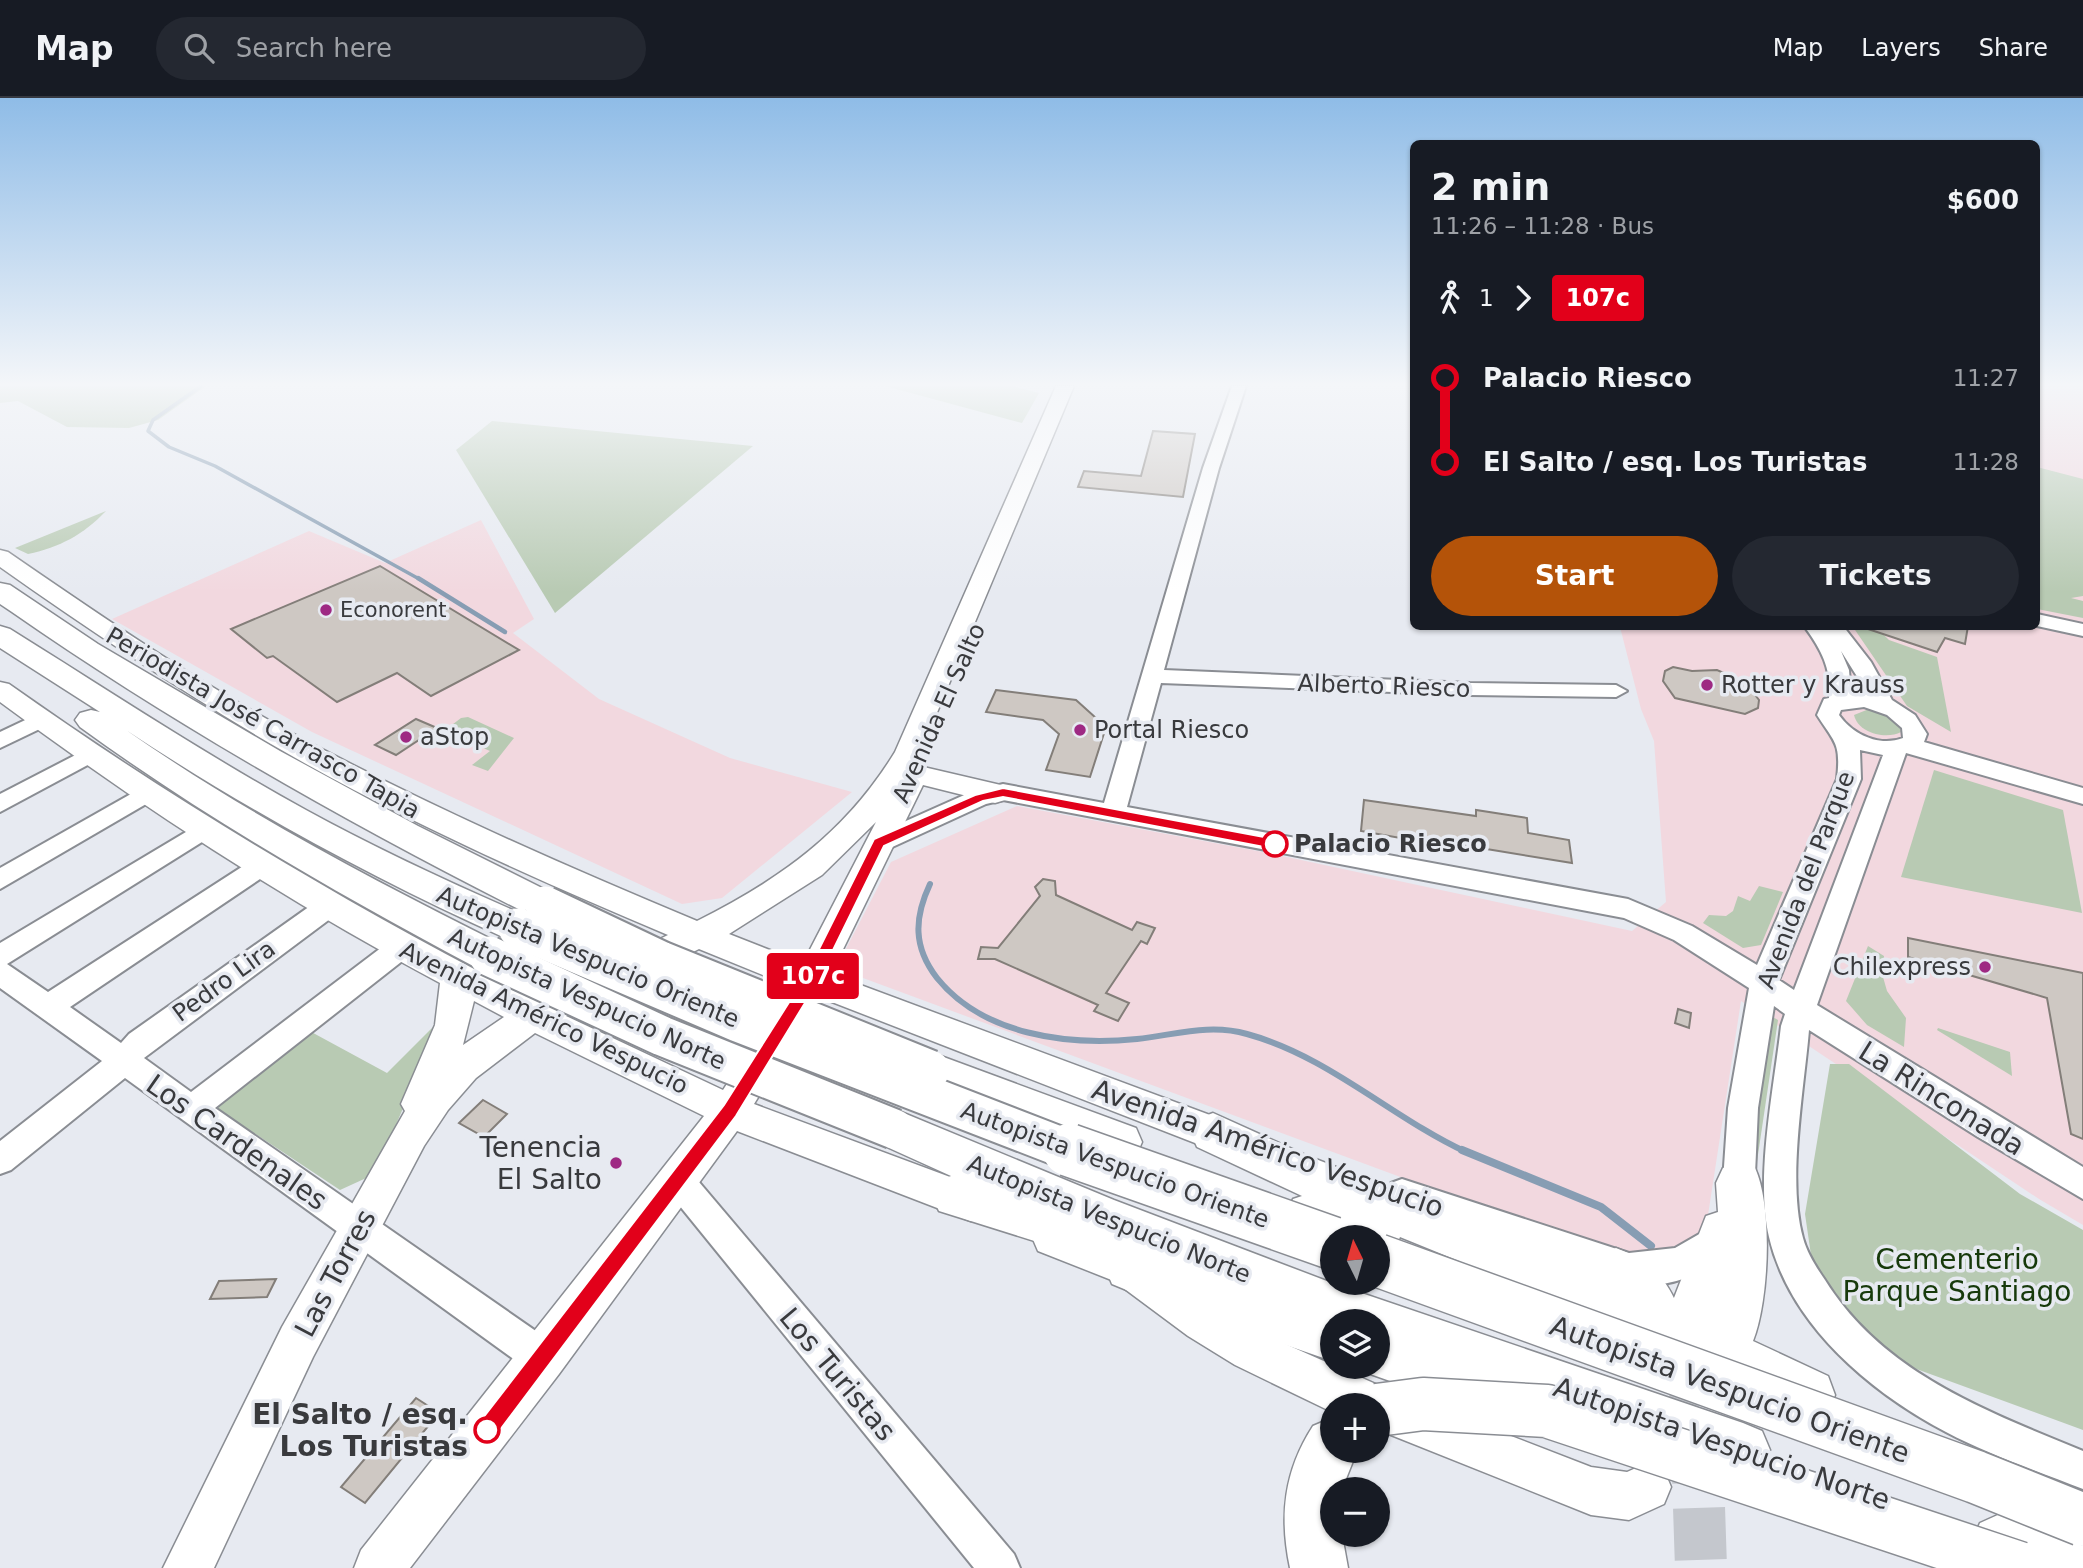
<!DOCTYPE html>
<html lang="en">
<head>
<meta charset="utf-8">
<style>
	body { margin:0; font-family:"DejaVu Sans",sans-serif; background:#242831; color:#f1f3f6; height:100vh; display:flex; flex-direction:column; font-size:26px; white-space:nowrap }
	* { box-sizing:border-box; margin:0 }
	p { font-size:23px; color:#9ea1a6 }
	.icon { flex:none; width:38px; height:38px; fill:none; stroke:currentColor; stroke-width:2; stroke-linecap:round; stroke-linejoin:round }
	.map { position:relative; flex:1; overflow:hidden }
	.sheet { position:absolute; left:1410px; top:42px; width:630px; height:490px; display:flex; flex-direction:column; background:#171b24; border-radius:10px; box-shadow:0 2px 5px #0004 }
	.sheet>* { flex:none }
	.badge { padding:0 14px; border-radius:5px; font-size:24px; line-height:46px }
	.needle { width:46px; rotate:355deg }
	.fabs { position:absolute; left:1320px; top:1127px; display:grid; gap:14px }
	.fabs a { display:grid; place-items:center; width:70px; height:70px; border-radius:50%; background:#171b24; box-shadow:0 2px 5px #0004; font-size:35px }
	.map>.badge { position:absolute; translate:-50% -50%; box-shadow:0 0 0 4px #fff }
	.legs { display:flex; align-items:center; gap:10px; height:77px; padding:0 21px; font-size:23px }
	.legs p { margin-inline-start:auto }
	.headline { display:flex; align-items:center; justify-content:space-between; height:119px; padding:0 21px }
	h1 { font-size:38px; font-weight:700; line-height:52px }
	.cta { display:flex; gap:14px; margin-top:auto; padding:14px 21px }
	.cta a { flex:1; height:80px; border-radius:42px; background:#b45309; color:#fff; font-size:28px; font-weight:700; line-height:80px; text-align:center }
	.cta a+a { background:#242831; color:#f1f3f6 }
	ul { padding:0 21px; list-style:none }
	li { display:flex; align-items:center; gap:24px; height:84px; font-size:26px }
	li i { display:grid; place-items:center; width:10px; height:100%; margin:0 9px; background:currentColor }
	li i::after { content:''; width:18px; height:18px; margin:-9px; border:5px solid; border-radius:50%; background:#171b24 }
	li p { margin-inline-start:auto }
	li:first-child i { background:linear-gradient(#0000 50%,currentColor 0) }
	li:last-child i { background:linear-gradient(currentColor 50%,#0000 0) }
	header { display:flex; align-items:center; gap:42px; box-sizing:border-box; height:98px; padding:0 35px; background:#171b24; border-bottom:2px solid #363941 }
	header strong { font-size:33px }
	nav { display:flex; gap:38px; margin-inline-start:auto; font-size:24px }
	.search { width:490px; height:63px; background:#242831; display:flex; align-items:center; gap:18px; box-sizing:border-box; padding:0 24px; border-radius:38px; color:#9ea1a6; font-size:26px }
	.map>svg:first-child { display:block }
	.commercial { fill:#f2d8df }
	.green { fill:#b8cab3 }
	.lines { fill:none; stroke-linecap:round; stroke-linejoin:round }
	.stream-far3 { stroke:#879db3; stroke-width:3.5 }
	.stream-far2 { stroke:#879db3; stroke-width:4.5 }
	.stream-far1 { stroke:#879db3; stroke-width:6 }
	.stream { stroke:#879db3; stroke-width:8 }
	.building { fill:#cec8c3; stroke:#837e79; stroke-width:2 }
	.highway-tunnel { stroke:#c4c7cd; stroke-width:52; stroke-dasharray:52 25; stroke-linecap:butt }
	.minor-casing { stroke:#8a8d93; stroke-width:4 }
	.major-casing { stroke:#8a8d93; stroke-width:3 }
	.highway-casing { stroke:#8a8d93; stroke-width:3 }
	.minor { fill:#fff; fill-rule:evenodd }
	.major { fill:#fff; fill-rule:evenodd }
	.highway { fill:#fff; fill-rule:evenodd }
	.highway-bridge-far1-casing { stroke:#8a8d93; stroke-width:43; stroke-linecap:butt }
	.highway-bridge-casing { stroke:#8a8d93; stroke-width:55; stroke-linecap:butt }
	.highway-bridge-far1 { stroke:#fff; stroke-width:39 }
	.highway-bridge { stroke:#fff; stroke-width:52 }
	.line-1 { fill:#e2001a; stroke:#fff; stroke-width:2 }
	.poi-dot { fill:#9e2983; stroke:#e7eaf1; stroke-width:2.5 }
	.stop-1-dot { fill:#fff; stroke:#e2001a; stroke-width:3.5 }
	.labels { text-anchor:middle; stroke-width:7; stroke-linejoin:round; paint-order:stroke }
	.far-poi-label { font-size:21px; fill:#393a3d; stroke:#e7eaf1; text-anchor:start }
	.poi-label { font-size:24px; fill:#393a3d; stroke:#e7eaf1; text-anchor:start }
	.street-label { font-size:24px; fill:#393a3d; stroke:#e7eaf1 }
	.stop-label { font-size:24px; font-weight:bold; fill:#393a3d; stroke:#e7eaf1; text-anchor:start }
	.near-street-label { font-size:28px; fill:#393a3d; stroke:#e7eaf1 }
	.near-poi-label { font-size:28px; fill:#393a3d; stroke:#e7eaf1; text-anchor:end }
	.near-park-label { font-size:28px; fill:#173a0b; stroke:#e7eaf1 }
	.near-stop-label { font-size:28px; font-weight:bold; fill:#393a3d; stroke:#e7eaf1; text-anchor:end }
</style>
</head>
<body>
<header>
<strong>Map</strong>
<div class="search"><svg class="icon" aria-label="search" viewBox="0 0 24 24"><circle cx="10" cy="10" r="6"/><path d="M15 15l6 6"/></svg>Search here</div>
<nav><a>Map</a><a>Layers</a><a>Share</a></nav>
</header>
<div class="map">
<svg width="2083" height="1470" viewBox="0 0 2083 1470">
	<rect width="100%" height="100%" fill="#e7eaf1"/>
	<g class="commercial">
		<polygon points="2037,288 2083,288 2083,1127 2039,1101 1741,903 1706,1130 1684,1155 1658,1159 1587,1148 836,870 891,764 1017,708 1273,756 1632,833 1666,804 1654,643 1641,611 1620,529 2037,528"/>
		<polygon points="481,422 534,521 513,535 599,601 730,660 852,694 722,800 682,806 312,634 112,521 309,433 385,465"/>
	</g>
	<g class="green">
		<polygon points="0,288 206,288 158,322 129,330 67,329 18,303 0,305"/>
		<polygon points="885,288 1012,288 1039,295 1022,325"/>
		<polygon points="492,323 753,348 555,515 456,352"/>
		<polygon points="2037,369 2083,381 2083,498 2071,500 2083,503 2083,520 2037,511"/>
		<path d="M106,413C83,437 60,449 28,456L15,450Z"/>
		<polygon points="1853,529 1876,529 1889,542 1937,559 1951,634 1907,608"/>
		<path d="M1869,611L1885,615L1898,623L1901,634C1886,642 1858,635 1854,617Z"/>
		<polygon points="468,619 514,640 488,673 472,667 490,653 444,633 461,620"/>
		<polygon points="1934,672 2063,712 2082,815 1901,779"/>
		<polygon points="1759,788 1783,794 1761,847 1743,850 1703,825 1709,817 1726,818 1733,813 1738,798 1750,803"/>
		<polygon points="1868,848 1884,858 1883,879 1887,893 1906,920 1904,949 1867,927 1846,903"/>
		<polygon points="1771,918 1778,922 1752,1097 1752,1040"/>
		<polygon points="441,921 375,1076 340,1092 210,1006 304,930 387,975"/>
		<polygon points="1938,930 2010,954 2012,978 1937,932"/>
		<polygon points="1830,966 1849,966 2020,1096 2083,1132 2083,1332 1900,1265 1854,1221 1812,1164 1805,1116"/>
	</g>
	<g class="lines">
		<polyline class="stream-far3" points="201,288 153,322 148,333 169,349 215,368 421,482"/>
		<polyline class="stream-far2" points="418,480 505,534"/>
		<path class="stream-far1" d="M930,786C914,820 913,849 937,880C983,937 1067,948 1137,941C1175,937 1209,925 1247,936C1328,958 1391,1019 1466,1054"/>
		<polyline class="stream" points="1462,1052 1601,1109 1651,1148"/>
	</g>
	<g class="building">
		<polygon points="1153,333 1195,336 1183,399 1078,389 1084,373 1141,378"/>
		<polygon points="380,468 519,552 431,598 397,575 337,604 273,558 267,560 231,531"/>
		<polygon points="1868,528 1968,528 1965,546 1945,540 1937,554 1868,531"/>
		<polygon points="1673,569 1692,573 1717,572 1745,584 1759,602 1758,610 1745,616 1675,600 1663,583 1665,573"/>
		<polygon points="996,592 1076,602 1106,629 1090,679 1046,672 1059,636 1043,622 986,614"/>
		<polygon points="416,621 437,630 396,657 375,647"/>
		<polygon points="1364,702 1476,718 1476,712 1527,720 1528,735 1569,742 1572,765 1462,747 1462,751 1361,733"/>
		<polygon points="1043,781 1055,783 1056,797 1132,832 1137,824 1155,830 1147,846 1141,843 1106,895 1129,905 1118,923 1094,913 1098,907 995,861 978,861 981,849 998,850 1040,798 1035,789"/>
		<polygon points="1908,840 2083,875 2083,1041 2071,1036 2047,900 1908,859"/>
		<polygon points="1678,911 1691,915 1689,930 1675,925"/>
		<polygon points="483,1002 507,1016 484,1039 459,1025"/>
		<polygon points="276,1181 267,1199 210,1201 219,1183"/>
		<polygon points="416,1300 439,1315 365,1405 341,1389"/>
	</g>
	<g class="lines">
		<polyline class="highway-tunnel" points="1694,1256 1701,1470"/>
		<g class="minor-casing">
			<g id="minor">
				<path d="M1232,288H1246L1219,370L1164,572L1470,585L1616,587L1627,593L1616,599L1470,597L1161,585L1127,709L1628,801L1692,828L1757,867L1837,681C1841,645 1835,645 1817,617L1824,601L1829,600C1832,571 1821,551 1804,528H1843L1871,564L1892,602L1915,617L1927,636L1924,644L2083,690V706L1906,655L1817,907L2083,1069V1101L1978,1039L1809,932C1804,992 1787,1082 1803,1140C1807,1155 1816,1169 1825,1182C1883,1275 1986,1313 2083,1353V1391C2038,1373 1989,1357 1946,1334C1870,1294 1790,1227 1769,1139C1755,1079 1774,990 1781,928L1785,916L1774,908L1758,1010L1754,1098L1750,1109L1738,1113L1726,1109L1722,1098L1728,1010L1749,890L1674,842L1624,820L1003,702L986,706L888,751L879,754L870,751L867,745L870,739L971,694L1003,686L1104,705L1203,370ZM1841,553L1868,596L1851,597L1849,572ZM1864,609L1887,617L1902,630L1903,640C1880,649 1853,637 1839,617L1841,612ZM1860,652L1883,657L1794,892L1779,882L1861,681Z"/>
				<polygon points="2037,516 2083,526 2083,538 2037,528"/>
				<polygon points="40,615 51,622 48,627 0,650 0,634"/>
				<polygon points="89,650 97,652 100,657 97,662 0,714 0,696"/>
				<polygon points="145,688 153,690 157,696 153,702 0,791 0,770"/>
				<polygon points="201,725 210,727 213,733 210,739 7,866 48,894 251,763 260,760 269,763 273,769 269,775 70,909 121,945 129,936 320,801 329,798 338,801 342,808 338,815 144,960 191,994 390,843 400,840 410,843 414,850 410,857 215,1010 556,1247 561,1260 556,1273 543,1278 530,1273 125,980 11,1072 0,1076 0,1043 102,963 0,890 0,845"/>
				<polygon points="677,1066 688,1071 1014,1456 1020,1470 974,1470 666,1091 661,1081 666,1071"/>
				<path d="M1402,1081L1629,1155L1675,1150L1715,1127L1727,1132L1732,1143C1716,1179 1664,1189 1629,1189L1391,1107L1386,1096L1391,1085Z"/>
			</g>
		</g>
		<g class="major-casing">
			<g id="major">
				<path d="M1056,288H1074L915,667L1005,688L1009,695L1005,702L995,705L923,687L831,876L1226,1023L1232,1035L1226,1047L1213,1052L819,899L754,1006L985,1092L991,1105L985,1118L971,1123L737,1033L559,1276L410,1470H354L361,1452L704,1018L535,935L476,980L448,1012L424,1048L313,1259L214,1470H163L282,1229L405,1013L401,1006L435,927L440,885C286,803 140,708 0,604V584L9,586C177,705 351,809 534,902L668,837C533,780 398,720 271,646C178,591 89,532 0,469V452L8,454C101,518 194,582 294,636C424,706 560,766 697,823C781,781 846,734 895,654ZM876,724L803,865L729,836L822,777ZM699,851L790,888L723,992L566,918ZM474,903L504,919L463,947Z"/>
				<polygon points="1052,1120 1144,1155 1218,1208 1265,1237 1387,1291 1390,1297 1397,1294 1591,1369 1627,1374 1647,1365 1664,1372 1671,1389 1664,1406 1629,1422 1591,1417 1381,1333 1377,1327 1377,1307 1332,1307 1332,1314 1235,1267 1188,1238 1114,1183 1038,1153 1032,1139 1038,1125"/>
				<path d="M1616,1150C1646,1162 1665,1177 1677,1207L1671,1222L1656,1228C1636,1220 1637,1210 1623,1198C1610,1187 1602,1186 1595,1170L1601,1156Z"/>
			</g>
		</g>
		<g class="highway-casing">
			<g id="highway">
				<path d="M0,485L10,487L98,546L280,653L418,728L558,798L564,808L558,818L545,822L532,818C353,728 176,628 12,514L0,506Z"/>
				<path d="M0,528L10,531C108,592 204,656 306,712C379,752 455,787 531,820L537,830L531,840L518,844L505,840C372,780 247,712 126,632C245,715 373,782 503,847L508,858L503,869L489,873L475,869C338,796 205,720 80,629L75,622L80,615L91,612L100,614L0,550Z"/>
				<polygon points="930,954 1136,1030 1142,1044 1136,1058 1120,1064 915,985 909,972 915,959"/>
				<polygon points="894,1011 1114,1102 1332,1185 1743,1325 1762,1333 1770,1352 1762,1371 1743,1379 1527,1303 1522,1316 1503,1323 1359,1272 1357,1269 1377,1269 1377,1223 1332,1223 1332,1263 1129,1193 1112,1186 1105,1169 1112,1152 1119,1149 1100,1141 1096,1150 1079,1157 939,1113 932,1098 939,1083 951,1078 878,1045 872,1031 878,1017"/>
				<path d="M1213,1015L1308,1058L1589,1168L1672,1205L1706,1118L1718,1114L1716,1085L1723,1070L1739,1064L1755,1070C1773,1109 1769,1203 1753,1243L1828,1278L1835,1297L1828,1316L1809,1323L1572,1209L1400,1139L1393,1155L1377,1161V1139H1332V1146L1293,1133L1286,1117L1293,1101L1302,1098L1197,1049L1191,1035L1197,1021Z"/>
				<path d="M1332,1320V1353H1357L1342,1391H1332V1437H1342L1348,1470H1290C1279,1418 1284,1373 1313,1328Z"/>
				<polygon points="2000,1416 2083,1448 2083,1470 1991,1470 1980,1465 1971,1445 1980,1425"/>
			</g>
		</g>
		<use href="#minor" class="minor"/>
		<use href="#major" class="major"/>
		<use href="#highway" class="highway"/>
		<g class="highway-bridge-far1-casing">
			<g id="highway-bridge-far1">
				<polyline points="545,808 661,863 930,972"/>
				<polyline points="518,830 738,924 1074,1054"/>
				<polyline points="489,858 662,938 894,1031"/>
			</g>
		</g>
		<g class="highway-bridge-casing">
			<g id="highway-bridge">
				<polyline points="1069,1052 1332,1145"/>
				<polyline points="1377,1162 1976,1379 2083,1422"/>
				<polyline points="1377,1312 1423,1306 1547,1313 2019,1470"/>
			</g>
		</g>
		<use href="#highway-bridge-far1" class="highway-bridge-far1"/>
		<use href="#highway-bridge" class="highway-bridge"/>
	</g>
	<linearGradient id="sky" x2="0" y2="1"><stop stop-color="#8fbce7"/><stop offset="0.58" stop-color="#f4f6f9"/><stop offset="1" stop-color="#f4f6f9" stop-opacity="0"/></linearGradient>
	<rect width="2083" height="494" fill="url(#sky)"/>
	<polygon class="line-1" points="1003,690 1275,741 1282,746 1275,751 1003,699 983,703 884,748 816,887 736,1018 494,1340 487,1343 479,1340 476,1332 479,1325 724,1007 805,879 874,741 975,697"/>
	<g class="poi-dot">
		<circle cx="326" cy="512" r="7"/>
		<circle cx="1707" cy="587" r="7"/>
		<circle cx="1080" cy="632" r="7"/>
		<circle cx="406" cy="639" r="7"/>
		<circle cx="1985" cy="869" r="7"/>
		<circle cx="616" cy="1065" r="7"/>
	</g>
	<g class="stop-1-dot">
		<circle cx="1275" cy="746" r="12"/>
		<circle cx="487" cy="1332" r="12"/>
	</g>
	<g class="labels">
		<g class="far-poi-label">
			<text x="340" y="519">Econorent</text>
		</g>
		<g class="poi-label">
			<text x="1721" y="595">Rotter y Krauss</text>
			<text x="1094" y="640">Portal Riesco</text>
			<text x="420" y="647">aStop</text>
			<text x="1971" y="877" text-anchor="end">Chilexpress</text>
		</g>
		<g class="street-label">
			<text transform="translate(1384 588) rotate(2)" y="8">Alberto Riesco</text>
			<text transform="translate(939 615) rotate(-66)" y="8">Avenida El Salto</text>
			<text transform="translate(263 625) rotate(30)" y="8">Periodista José Carrasco Tapia</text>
			<text transform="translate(1806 782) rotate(-69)" y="8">Avenida del Parque</text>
			<text transform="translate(588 859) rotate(23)" y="8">Autopista Vespucio Oriente</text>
			<text transform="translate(224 883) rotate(-36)" y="8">Pedro Lira</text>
			<text transform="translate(587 901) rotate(25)" y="8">Autopista Vespucio Norte</text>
			<text transform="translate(544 920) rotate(26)" y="8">Avenida Américo Vespucio</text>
			<text transform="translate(1115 1067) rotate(20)" y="8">Autopista Vespucio Oriente</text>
			<text transform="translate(1109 1121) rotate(22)" y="8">Autopista Vespucio Norte</text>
		</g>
		<g class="stop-label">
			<text x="1294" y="754">Palacio Riesco</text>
		</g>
		<g class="near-street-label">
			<text transform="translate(1942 1000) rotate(32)" y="10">La Rinconada</text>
			<text transform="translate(237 1044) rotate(35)" y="10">Los Cardenales</text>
			<text transform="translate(1268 1050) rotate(19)" y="10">Avenida Américo Vespucio</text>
			<text transform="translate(335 1175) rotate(-62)" y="10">Las Torres</text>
			<text transform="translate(838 1276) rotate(50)" y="10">Los Turistas</text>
			<text transform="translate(1730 1291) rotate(20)" y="10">Autopista Vespucio Oriente</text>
			<text transform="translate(1722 1345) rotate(19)" y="10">Autopista Vespucio Norte</text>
		</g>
		<g class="near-poi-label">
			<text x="602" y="1059">Tenencia<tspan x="602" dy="32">El Salto</tspan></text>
		</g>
		<g class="near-park-label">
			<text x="1957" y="1171">Cementerio<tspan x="1957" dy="32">Parque Santiago</tspan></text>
		</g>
		<g class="near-stop-label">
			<text x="468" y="1326">El Salto / esq.<tspan x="468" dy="32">Los Turistas</tspan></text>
		</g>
	</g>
</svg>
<div class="fabs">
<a><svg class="needle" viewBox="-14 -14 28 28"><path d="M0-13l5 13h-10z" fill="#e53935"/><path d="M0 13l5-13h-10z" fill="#9ea1a6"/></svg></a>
<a><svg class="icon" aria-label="layers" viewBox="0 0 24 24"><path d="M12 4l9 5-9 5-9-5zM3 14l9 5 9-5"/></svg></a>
<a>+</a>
<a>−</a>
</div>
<b class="badge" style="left:813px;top:878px;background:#e2001a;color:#fff">107c</b>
<section class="sheet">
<div class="headline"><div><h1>2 min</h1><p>11:26 – 11:28 · Bus</p></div><b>$600</b></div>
<div class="legs"><svg class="icon" aria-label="walk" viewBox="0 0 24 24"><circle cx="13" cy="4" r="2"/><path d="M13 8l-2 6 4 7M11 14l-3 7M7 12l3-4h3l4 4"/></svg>1<svg class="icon" aria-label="forward" viewBox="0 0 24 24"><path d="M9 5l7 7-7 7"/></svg><b class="badge" style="background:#e2001a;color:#fff">107c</b></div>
<ul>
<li><i style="color:#e2001a"></i><b>Palacio Riesco</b><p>11:27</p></li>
<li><i style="color:#e2001a"></i><b>El Salto / esq. Los Turistas</b><p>11:28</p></li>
</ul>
<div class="cta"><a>Start</a><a>Tickets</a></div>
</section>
</div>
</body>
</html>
